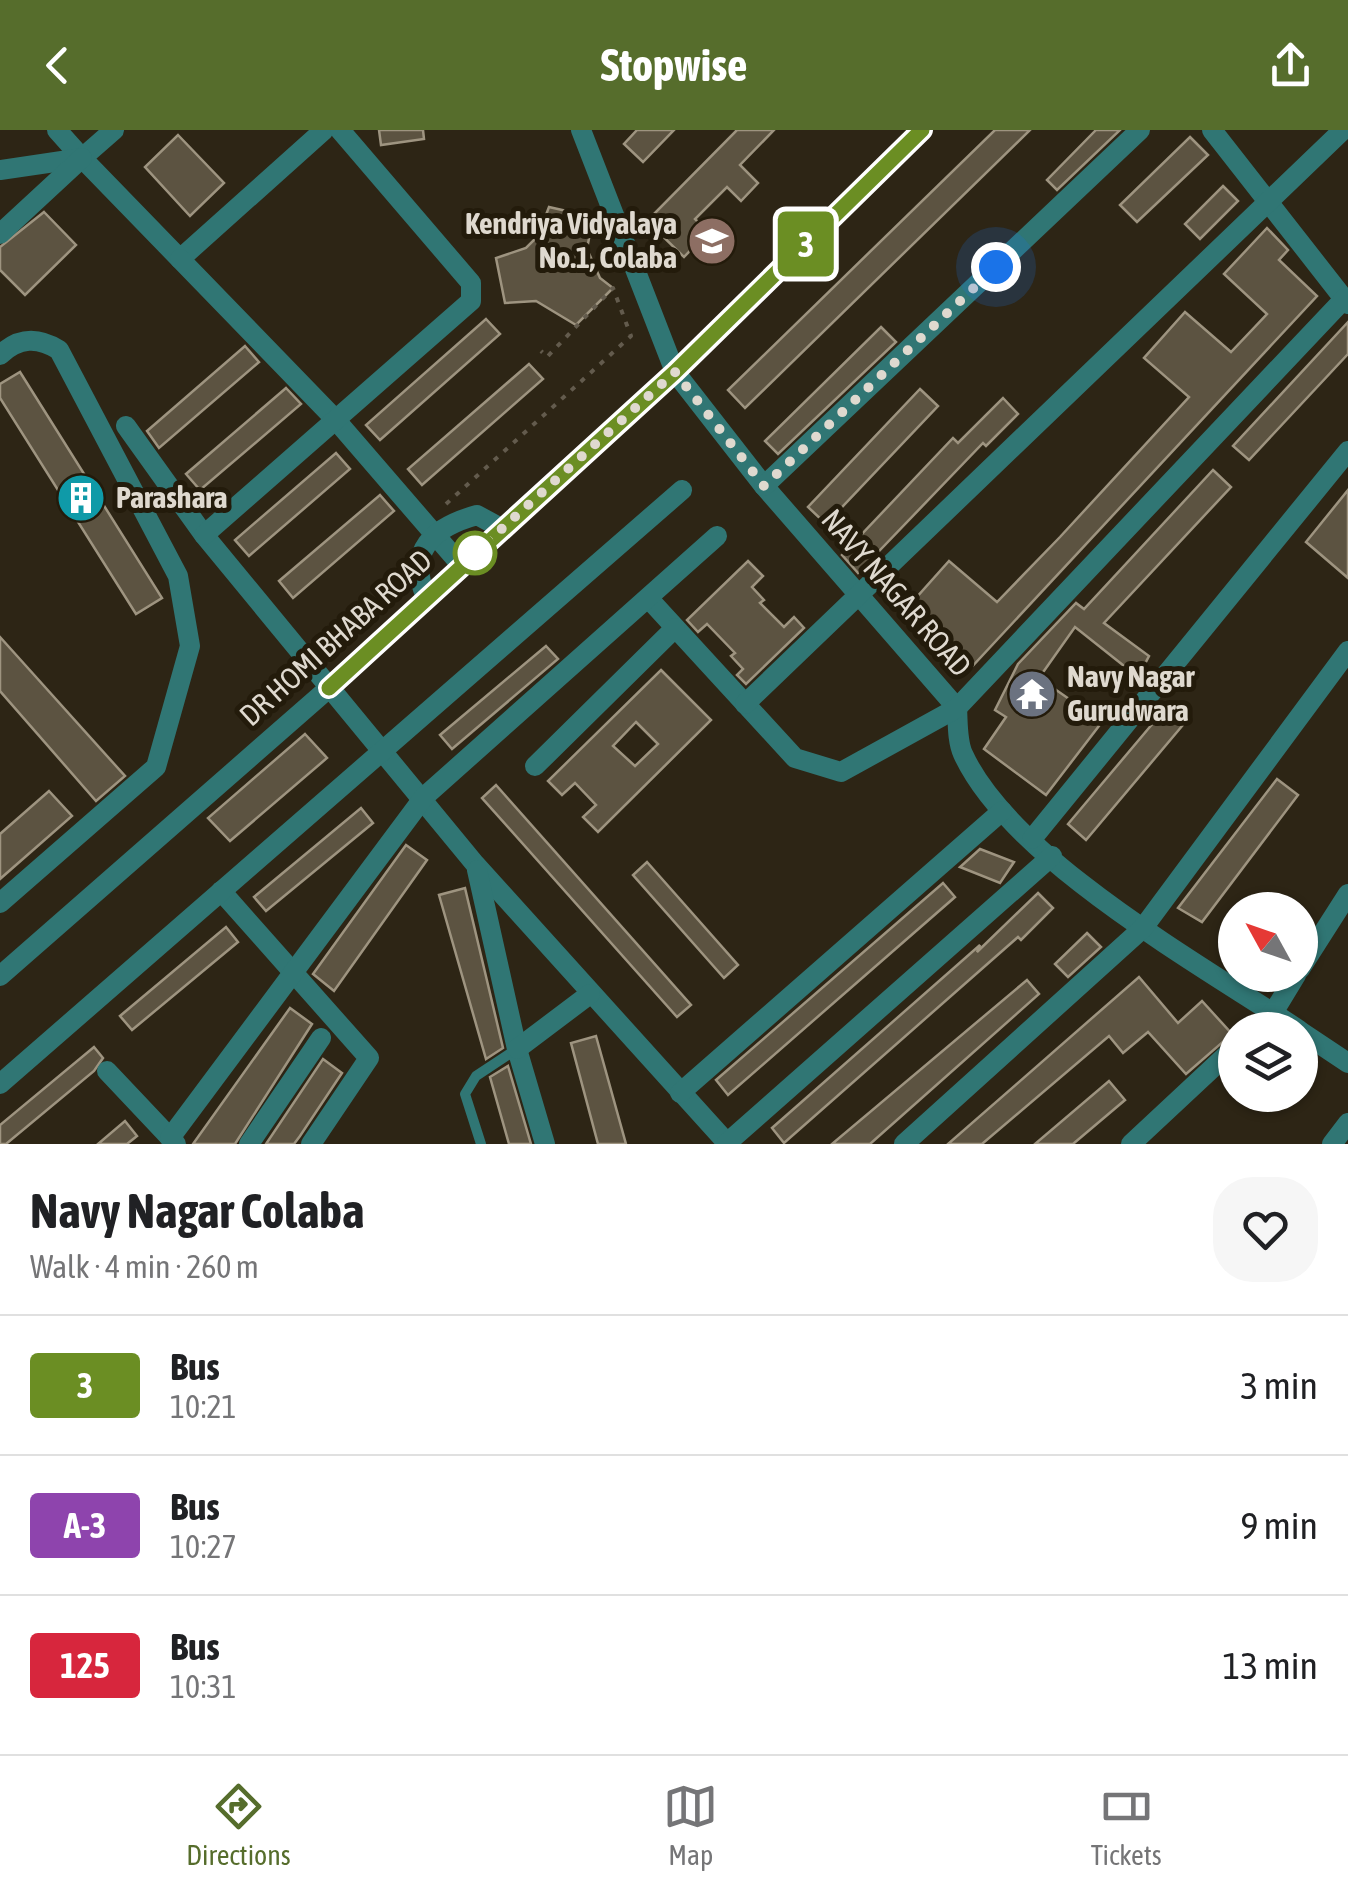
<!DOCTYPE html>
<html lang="en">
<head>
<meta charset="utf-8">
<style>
	body { margin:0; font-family:"Asap Condensed",sans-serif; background:#f6f6f6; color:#202124; height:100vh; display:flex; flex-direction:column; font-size:38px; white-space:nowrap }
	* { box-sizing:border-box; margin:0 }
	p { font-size:32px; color:#757577 }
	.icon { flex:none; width:55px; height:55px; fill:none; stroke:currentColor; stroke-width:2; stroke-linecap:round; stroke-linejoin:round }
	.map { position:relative; height:1014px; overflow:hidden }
	.drawer { display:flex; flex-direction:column; background:#fff; flex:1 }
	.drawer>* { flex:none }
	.badge { padding:0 20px; border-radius:8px; font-size:35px; line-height:65px }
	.needle { width:65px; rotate:310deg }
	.tools { position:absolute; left:1218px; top:762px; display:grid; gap:20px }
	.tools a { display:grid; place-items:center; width:100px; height:100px; border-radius:50%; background:#fff; box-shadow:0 2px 8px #0004; font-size:50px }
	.you { position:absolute; width:50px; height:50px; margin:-25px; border:8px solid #fff; border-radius:50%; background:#1a73e8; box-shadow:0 0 0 15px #1a73e833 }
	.map>.badge { position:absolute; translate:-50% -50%; box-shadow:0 0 0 5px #fff }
	.round { display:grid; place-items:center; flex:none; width:105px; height:105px; border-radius:40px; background:#f6f6f6 }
	.head { display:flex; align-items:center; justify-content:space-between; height:170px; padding:0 30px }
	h1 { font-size:48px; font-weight:700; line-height:75px }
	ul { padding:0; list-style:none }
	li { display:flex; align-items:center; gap:30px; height:140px; padding:0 30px; border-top:2px solid #e0e0e0 }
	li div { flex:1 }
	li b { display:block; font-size:38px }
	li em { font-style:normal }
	li .badge { min-width:110px; font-weight:700; text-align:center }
	header { display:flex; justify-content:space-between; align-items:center; height:130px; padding:0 30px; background:#566d2c; color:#fff; font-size:45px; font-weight:700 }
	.dock { display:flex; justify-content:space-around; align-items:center; height:140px; border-top:2px solid #e0e0e0; background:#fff; font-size:28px; color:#757577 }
	.dock a { display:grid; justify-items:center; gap:5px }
	.dock .selected { color:#566d2c }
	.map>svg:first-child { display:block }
	.building { fill:#5c5341; stroke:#9e9480; stroke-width:2.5; fill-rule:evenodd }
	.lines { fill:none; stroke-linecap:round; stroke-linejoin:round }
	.path { stroke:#635b4d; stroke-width:4; stroke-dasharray:5 8; stroke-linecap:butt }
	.lane { stroke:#307674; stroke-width:10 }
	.street { stroke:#307674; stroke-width:20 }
	.secondary { stroke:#21a3a0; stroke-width:20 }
	.line-casing { stroke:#fff; stroke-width:22 }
	.line { stroke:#6b8e23; stroke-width:15 }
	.walk { stroke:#dfd9cf; stroke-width:10; stroke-dasharray:0 18 }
	.stop-dot { fill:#fff; stroke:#6b8e23; stroke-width:5 }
	.labels { text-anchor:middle; stroke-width:10; stroke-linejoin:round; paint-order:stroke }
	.poi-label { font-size:30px; font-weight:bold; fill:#dfd9cf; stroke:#231b0b; text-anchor:start }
	.street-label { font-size:30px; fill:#dfd9cf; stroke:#231b0b }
</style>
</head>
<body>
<header><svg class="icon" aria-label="back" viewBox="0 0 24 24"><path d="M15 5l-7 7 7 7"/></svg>Stopwise<svg class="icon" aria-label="share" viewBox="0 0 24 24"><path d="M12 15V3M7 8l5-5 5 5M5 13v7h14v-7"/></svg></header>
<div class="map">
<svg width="1348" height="1014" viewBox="0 0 1348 1014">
	<rect width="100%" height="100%" fill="#2d2515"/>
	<g class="building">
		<polygon points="379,0 423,0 424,9 381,15"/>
		<polygon points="637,0 674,0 643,32 624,14"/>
		<polygon points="737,0 774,0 740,35 758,53 741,71 727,57 695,89 708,102 684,127 647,91"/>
		<polygon points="995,0 1030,0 745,278 728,260"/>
		<polygon points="1096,0 1120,0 1057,60 1047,50"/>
		<polygon points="178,5 224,53 190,86 145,37"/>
		<polygon points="1190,7 1208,25 1137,92 1120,75"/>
		<polygon points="1223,56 1238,71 1200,109 1185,94"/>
		<polygon points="549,77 593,87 587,119 600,148 613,158 576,195 536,171 505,173 496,128 526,118 538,106"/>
		<polygon points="44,82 76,115 25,165 0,140 0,117"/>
		<polygon points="1267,98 1288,120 1279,130 1317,166 967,542 948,525 955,518 908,477 949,431 997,472 1060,407 1189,267 1144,228 1185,182 1231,222 1267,184 1224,144"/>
		<polygon points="486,189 500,204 380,310 366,295"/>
		<polygon points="1348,192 1348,224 1249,330 1233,316"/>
		<polygon points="881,197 896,212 778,324 765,311"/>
		<polygon points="245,216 259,232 159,318 147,301"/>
		<polygon points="529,234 543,249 422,355 408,339"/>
		<polygon points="20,242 162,468 136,484 0,268 0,254"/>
		<polygon points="286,258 301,274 200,360 186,344"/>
		<polygon points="920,259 938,276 826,394 808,377"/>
		<polygon points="1003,268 1018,284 986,316 983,313 858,443 842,425 953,308 958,313"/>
		<polygon points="336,323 350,339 249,426 235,410"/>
		<polygon points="1213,340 1231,357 1104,493 1149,526 1138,547 1075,497 1039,548 1102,592 1046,665 984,619 1006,587 995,580 1018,534 1076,473 1084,479"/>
		<polygon points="1348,360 1348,448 1306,412"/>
		<polygon points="380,365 394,381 293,468 279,451"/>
		<polygon points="748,431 763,446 752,457 764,470 760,473 784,497 794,487 804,498 746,554 737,545 743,539 731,526 735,523 707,494 698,502 687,490"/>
		<polygon points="0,507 125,646 96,671 0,561"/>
		<polygon points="546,516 558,529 452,619 440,605"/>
		<path d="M661,540L711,590L598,702L583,687L596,675L575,653L562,665L548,651ZM636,592L658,614L635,636L613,616Z"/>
		<polygon points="1170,573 1188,589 1086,710 1068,694"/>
		<polygon points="305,604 327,628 230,711 208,688"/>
		<polygon points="1277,649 1298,665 1202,792 1178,778"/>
		<polygon points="496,655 691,875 677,887 482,668"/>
		<polygon points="49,661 72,686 0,749 0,704"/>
		<polygon points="361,678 373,693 266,781 254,767"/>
		<polygon points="406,715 427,730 334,861 313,844"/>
		<polygon points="980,719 1014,732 1000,753 960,737"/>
		<polygon points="647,732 738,835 724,848 633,745"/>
		<polygon points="943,753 955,767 728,965 716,950"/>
		<polygon points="465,758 503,918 486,929 439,765"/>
		<polygon points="1038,763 1053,778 1021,810 1018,807 784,1013 772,998 980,815 977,822"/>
		<polygon points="226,797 238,812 132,900 120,886"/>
		<polygon points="1087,803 1101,817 1068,847 1055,834"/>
		<polygon points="1139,847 1178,893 1202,871 1232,904 1186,944 1148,902 1123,923 1109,906 982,1014 948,1014"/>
		<polygon points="1027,850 1039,864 870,1014 832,1014"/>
		<polygon points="290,878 312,894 235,1014 193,1014"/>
		<polygon points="596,906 626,1014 598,1014 571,913"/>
		<polygon points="94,917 103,928 94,941 6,1014 0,1014 0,995"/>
		<polygon points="323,929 342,943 300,1006 294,1014 266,1014"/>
		<polygon points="508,936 531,1014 509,1014 490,947"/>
		<polygon points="1109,951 1125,970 1073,1014 1035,1014"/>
		<polygon points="125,991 137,1006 127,1014 98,1014"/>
	</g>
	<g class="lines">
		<polyline class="path" points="446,374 631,206 613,158 547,227 541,221"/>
		<polyline class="lane" points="481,1014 465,964 476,946 517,919"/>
		<g class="street">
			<polyline points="57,0 82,28"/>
			<polyline points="114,0 82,28 180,129 324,0"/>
			<path d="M581,0L675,242L764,356L957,578C958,593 957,611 963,624C1011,729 1203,836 1299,900"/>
			<polyline points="1212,0 1348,174"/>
			<polyline points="0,40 82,28"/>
			<polyline points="0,104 82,28"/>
			<polyline points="180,129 335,289 461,435"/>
			<path d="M0,225C19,207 38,207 59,220L178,446L190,516L156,637L0,773"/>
			<polyline points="126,296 204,405 475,734 728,1014"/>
			<polyline points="764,356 1140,0"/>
			<polyline points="204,405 471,171 471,153 340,0"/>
			<path d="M426,467C406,421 433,397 477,385L501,398"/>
			<polyline points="649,469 795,628 841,642 957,578 1344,169"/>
			<polyline points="745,574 1343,0"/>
			<polyline points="535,636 675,498"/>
			<polyline points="1032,709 1348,321"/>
			<polyline points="477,740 517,919 545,1014"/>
			<polyline points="221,761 369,928 311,1014"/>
			<polyline points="1300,839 1348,764"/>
			<polyline points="0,846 329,558"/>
			<polyline points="1254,900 1273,883 1296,845"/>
			<polyline points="1300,901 1348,933"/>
			<polyline points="517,919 590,864"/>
			<polyline points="107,941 176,1014"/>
			<polyline points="0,954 682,360"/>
			<polyline points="680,963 1002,681"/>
			<polyline points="170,1008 424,667 717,406"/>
			<polyline points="727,1013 1052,726"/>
			<polyline points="249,1014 321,908"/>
			<polyline points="904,1014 1143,798 1348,521"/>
			<polyline points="1131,1014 1235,917"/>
			<polyline points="1332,1014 1348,993"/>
		</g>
		<polyline class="secondary" points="329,558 675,242 922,0"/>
	</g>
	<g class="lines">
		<g class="line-casing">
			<polyline id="line" points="329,558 675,242 922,0"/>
		</g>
		<use href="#line" class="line"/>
		<polyline class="walk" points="475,423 675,242 764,356 996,137"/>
	</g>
	<defs>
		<g id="school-disc" transform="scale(2.5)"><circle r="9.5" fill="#8d6e63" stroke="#231b0b"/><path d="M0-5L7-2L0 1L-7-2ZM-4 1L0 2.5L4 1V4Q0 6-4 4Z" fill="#fff"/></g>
		<g id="building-disc" transform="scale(2.5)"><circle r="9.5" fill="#0f9aa8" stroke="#231b0b"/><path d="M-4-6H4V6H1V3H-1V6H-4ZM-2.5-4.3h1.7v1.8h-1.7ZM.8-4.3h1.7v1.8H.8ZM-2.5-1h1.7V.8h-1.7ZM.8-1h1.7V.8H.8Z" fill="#fff"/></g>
		<g id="temple-disc" transform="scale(2.5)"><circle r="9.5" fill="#6b7280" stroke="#231b0b"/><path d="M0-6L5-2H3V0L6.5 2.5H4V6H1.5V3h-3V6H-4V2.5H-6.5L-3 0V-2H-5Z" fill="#fff"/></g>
	</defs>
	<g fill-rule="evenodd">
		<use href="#school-disc" x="712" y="111"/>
		<use href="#building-disc" x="81" y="368"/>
		<use href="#temple-disc" x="1032" y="564"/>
	</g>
	<circle class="stop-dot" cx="475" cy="423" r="20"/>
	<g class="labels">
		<g class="poi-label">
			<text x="677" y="104" text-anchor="end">Kendriya Vidyalaya<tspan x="677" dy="34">No.1, Colaba</tspan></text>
			<text x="116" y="378">Parashara</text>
			<text x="1067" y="557">Navy Nagar<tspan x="1067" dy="34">Gurudwara</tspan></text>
		</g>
		<g class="street-label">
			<text transform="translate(896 463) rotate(49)" y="10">NAVY NAGAR ROAD</text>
			<text transform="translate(336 508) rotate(-42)" y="10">DR HOMI BHABA ROAD</text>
		</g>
	</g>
</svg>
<div class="tools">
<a><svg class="needle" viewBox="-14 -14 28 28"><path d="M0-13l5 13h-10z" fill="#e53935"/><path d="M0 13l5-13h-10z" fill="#757577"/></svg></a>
<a><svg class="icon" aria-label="layers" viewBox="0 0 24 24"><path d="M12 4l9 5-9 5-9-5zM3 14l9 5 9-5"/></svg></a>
</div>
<div class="you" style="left:996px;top:137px"></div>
<b class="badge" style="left:806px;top:114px;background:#6b8e23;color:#fff">3</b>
</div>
<section class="drawer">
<div class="head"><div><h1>Navy Nagar Colaba</h1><p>Walk · 4 min · 260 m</p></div><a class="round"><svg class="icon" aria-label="heart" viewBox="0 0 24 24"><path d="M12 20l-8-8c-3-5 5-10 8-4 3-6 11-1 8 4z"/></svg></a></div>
<ul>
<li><span class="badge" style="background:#6b8e23;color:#fff">3</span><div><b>Bus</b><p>10:21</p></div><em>3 min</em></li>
<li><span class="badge" style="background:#8e44ad;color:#fff">A-3</span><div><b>Bus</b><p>10:27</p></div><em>9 min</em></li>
<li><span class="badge" style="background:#d7263d;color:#fff">125</span><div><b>Bus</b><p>10:31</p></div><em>13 min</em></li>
</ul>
</section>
<nav class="dock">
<a class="selected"><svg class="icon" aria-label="directions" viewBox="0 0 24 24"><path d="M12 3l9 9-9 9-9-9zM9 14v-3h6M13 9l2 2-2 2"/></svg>Directions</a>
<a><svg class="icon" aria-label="map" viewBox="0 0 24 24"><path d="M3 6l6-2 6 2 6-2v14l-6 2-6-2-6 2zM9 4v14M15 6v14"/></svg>Map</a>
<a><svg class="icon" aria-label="tickets" viewBox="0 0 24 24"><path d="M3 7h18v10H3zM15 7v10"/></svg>Tickets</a>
</nav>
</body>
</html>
